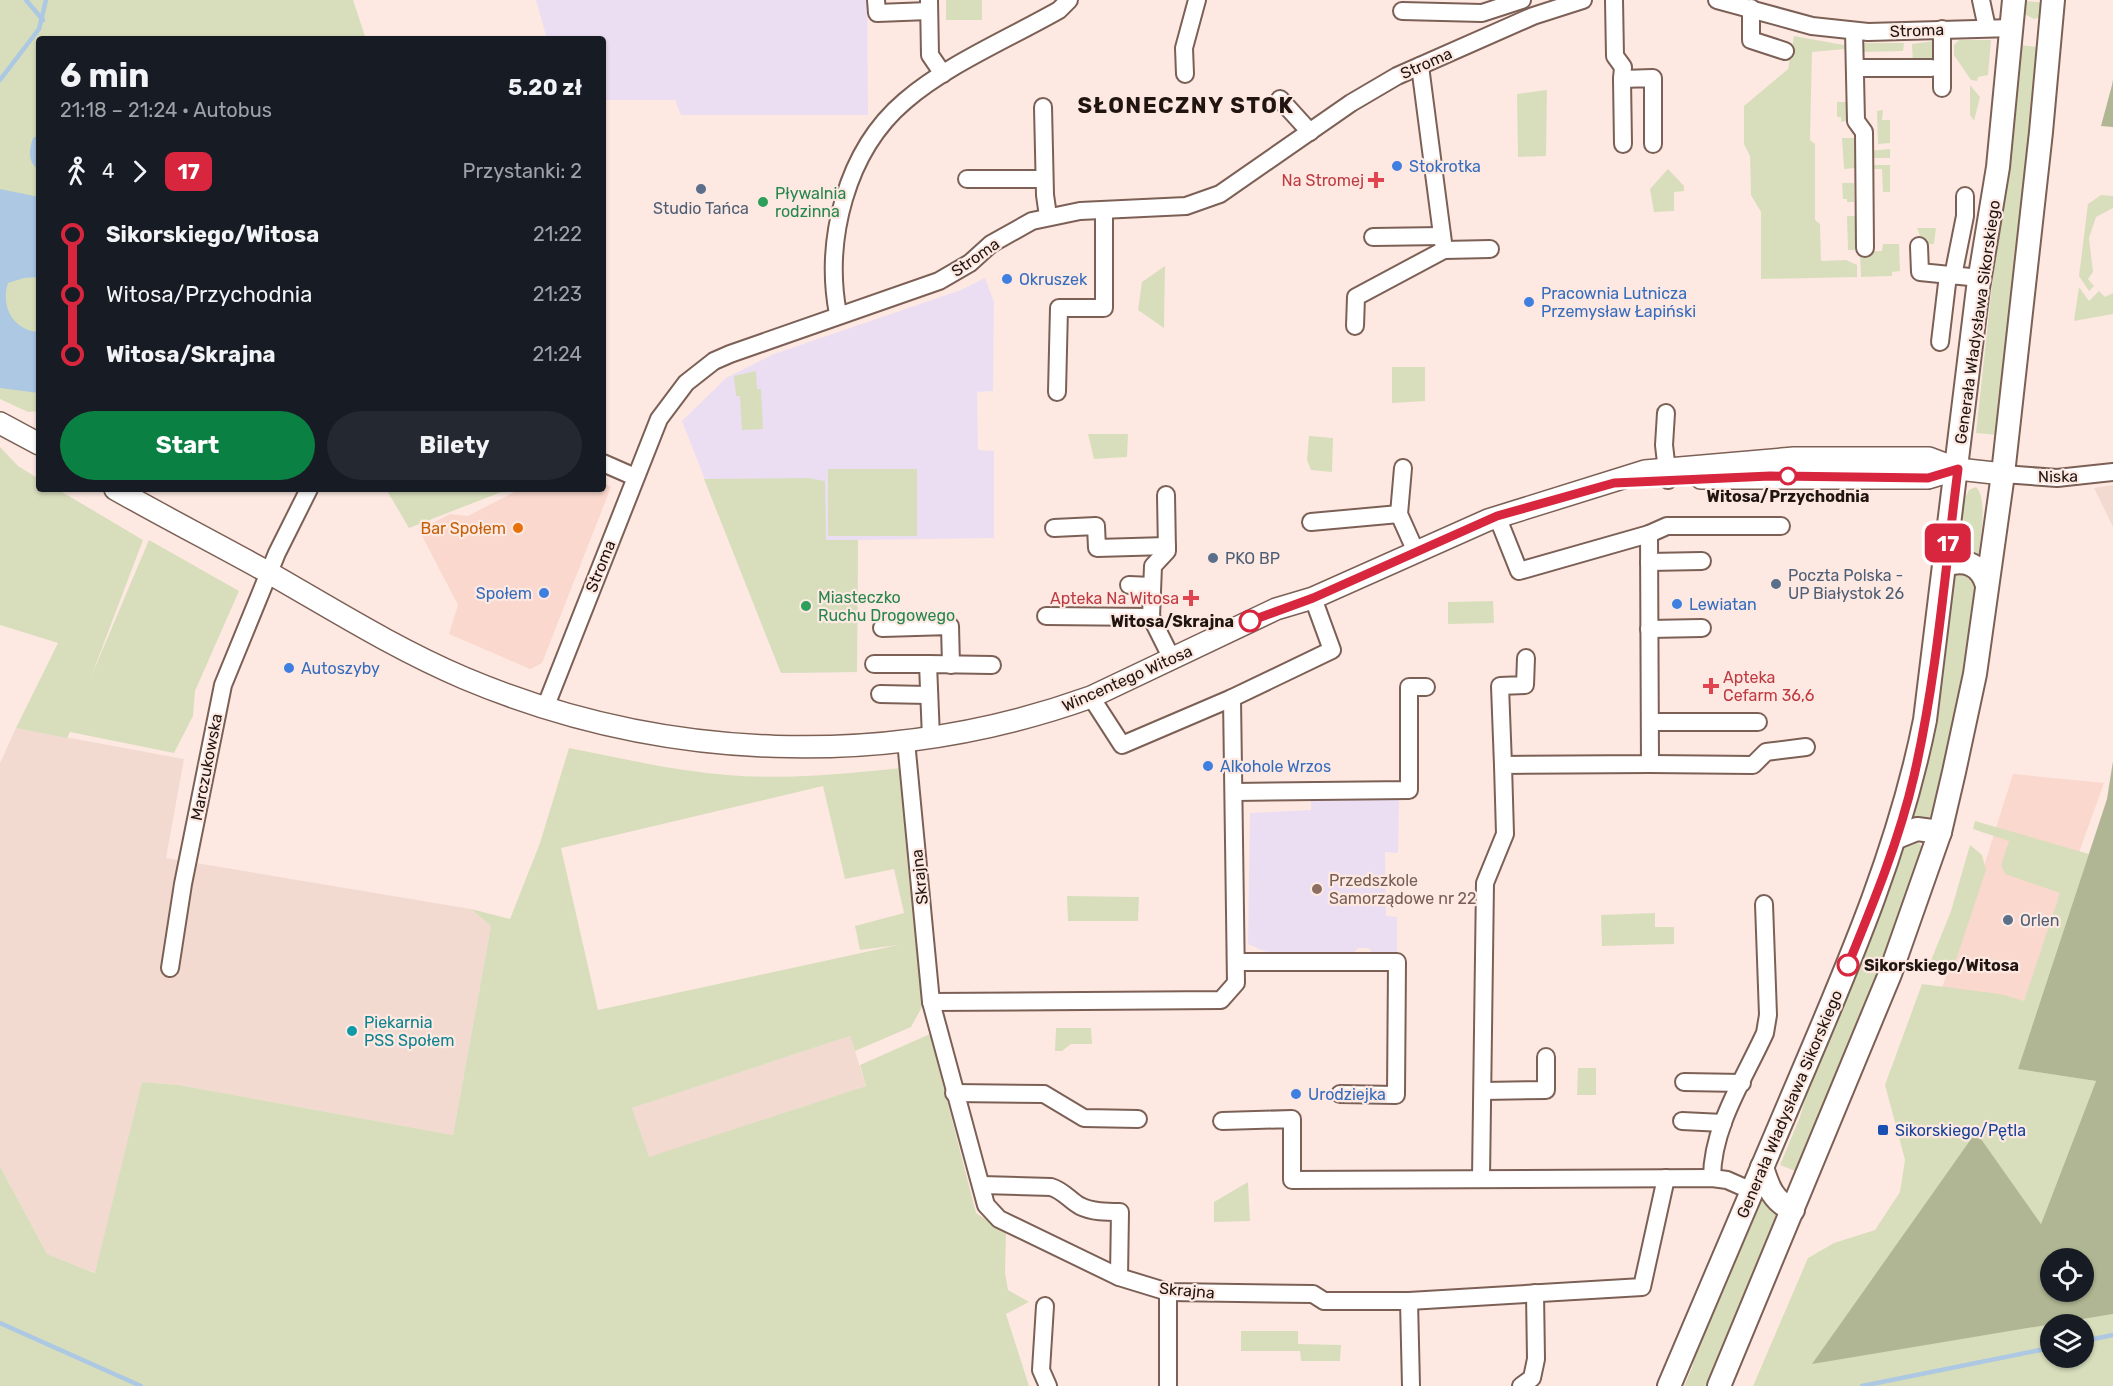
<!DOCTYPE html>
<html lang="pl">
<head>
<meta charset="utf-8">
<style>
	body { margin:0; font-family:Rubik,sans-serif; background:#242831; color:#f1f3f6; height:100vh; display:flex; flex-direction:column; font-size:22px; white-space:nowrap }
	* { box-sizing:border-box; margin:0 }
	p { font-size:20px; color:#9ea1a6 }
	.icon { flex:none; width:33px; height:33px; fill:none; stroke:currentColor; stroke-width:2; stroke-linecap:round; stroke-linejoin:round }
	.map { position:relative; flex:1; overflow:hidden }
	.side { position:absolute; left:36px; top:36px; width:570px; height:456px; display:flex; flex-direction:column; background:#171b24; border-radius:6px; box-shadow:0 2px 4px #0004 }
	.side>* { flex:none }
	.badge { padding:0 12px; border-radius:9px; font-size:21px; line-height:39px }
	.controls { position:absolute; left:2040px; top:1248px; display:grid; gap:12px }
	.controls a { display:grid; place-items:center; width:54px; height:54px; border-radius:50%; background:#171b24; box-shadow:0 2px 4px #0004; font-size:30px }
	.map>.badge { position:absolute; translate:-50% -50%; box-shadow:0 0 0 3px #fff }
	.legs { display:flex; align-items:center; gap:9px; height:66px; padding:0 24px; font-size:20px }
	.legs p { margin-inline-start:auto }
	.headline { display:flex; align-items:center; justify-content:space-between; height:102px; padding:0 24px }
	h1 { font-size:33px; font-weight:700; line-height:45px }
	.button { display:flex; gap:12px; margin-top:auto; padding:12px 24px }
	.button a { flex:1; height:69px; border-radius:36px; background:#0b8043; color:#fff; font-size:24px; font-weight:700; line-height:69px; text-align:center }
	.button a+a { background:#242831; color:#f1f3f6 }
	ul { padding:0 24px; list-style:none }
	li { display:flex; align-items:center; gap:21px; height:60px; font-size:22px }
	li i { display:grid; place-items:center; width:9px; height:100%; margin:0 8px; background:currentColor }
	li i::after { content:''; width:15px; height:15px; margin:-8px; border:4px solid; border-radius:50%; background:#171b24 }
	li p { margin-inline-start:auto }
	li:first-child i { background:linear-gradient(#0000 50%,currentColor 0) }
	li:last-child i { background:linear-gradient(currentColor 50%,#0000 0) }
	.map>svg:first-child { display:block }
	.built { fill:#fad8cd }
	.industrial { fill:#f2dad0 }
	.education { fill:#ebdef2 }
	.green { fill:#d8debc; fill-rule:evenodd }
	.forest { fill:#b0b693; fill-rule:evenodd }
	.water { fill:#acc8e3 }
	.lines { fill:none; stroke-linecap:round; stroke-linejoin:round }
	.stream { stroke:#acc8e3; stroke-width:4.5 }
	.minor-casing { stroke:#7c6056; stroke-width:20 }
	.tertiary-casing { stroke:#7c6056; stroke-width:24 }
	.secondary-casing { stroke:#7c6056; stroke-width:26 }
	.minor { stroke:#fff; stroke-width:16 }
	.tertiary { stroke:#fff; stroke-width:21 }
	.secondary { stroke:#fff; stroke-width:22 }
	.line-1-casing { stroke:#fff; stroke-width:14 }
	.line-1 { stroke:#d7263d; stroke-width:9 }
	.shop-dot { fill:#3f7fe0; stroke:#fde9e2; stroke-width:2 }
	.health-dot { fill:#e0444e; stroke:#fde9e2; stroke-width:2 }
	.service-dot { fill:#5c6f8a; stroke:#fde9e2; stroke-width:2 }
	.leisure-dot { fill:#2e9e5b; stroke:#fde9e2; stroke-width:2 }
	.stop-1-dot { fill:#fff; stroke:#d7263d; stroke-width:3 }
	.food-dot { fill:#e8710a; stroke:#fde9e2; stroke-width:2 }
	.education-dot { fill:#8d6e63; stroke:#fde9e2; stroke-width:2 }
	.culture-dot { fill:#0f9aa8; stroke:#fde9e2; stroke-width:2 }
	.transit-dot { fill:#1a4fb4; stroke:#fde9e2; stroke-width:2 }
	.labels { text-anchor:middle; stroke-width:4.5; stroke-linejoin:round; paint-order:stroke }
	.street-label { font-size:16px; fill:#201511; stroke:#fde9e2 }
	.shop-label { font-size:16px; fill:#366cbe; stroke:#fde9e2; text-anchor:start }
	.health-label { font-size:16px; fill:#be3a42; stroke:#fde9e2; text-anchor:end }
	.leisure-label { font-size:16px; fill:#27864d; stroke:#fde9e2; text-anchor:start }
	.service-label { font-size:16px; fill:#4e5e75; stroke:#fde9e2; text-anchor:start }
	.stop-label { font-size:16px; font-weight:bold; fill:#201511; stroke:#fde9e2 }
	.food-label { font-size:16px; fill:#c56008; stroke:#fde9e2; text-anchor:end }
	.education-label { font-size:16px; fill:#785e54; stroke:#fde9e2; text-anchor:start }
	.culture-label { font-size:16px; fill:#0d838f; stroke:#fde9e2; text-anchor:start }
	.transit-label { font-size:16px; fill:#164399; stroke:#fde9e2; text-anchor:start }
	.district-label { font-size:22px; font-weight:bold; letter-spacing:1.5px; fill:#201511; stroke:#fde9e2 }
</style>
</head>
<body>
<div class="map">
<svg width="2113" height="1386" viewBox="0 0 2113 1386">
	<rect width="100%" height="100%" fill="#fde9e2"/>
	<g class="built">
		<polygon points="603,482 611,487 542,663 530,669 449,634 458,605 419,530 450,514 468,516 520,489 603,489"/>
		<polygon points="2013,774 2104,783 2023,1008 1938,999 1978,885"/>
	</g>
	<g class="industrial">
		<polygon points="2113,485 2113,527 2094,488"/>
		<polygon points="16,728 184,759 166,858 471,909 491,926 453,1135 179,1085 142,1082 96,1273 47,1254 0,1166 0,763"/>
		<polygon points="850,1036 866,1086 648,1158 632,1108"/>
	</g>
	<g class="education">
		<polygon points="536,0 867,0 868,115 681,115 675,100 603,100 603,39 547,39"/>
		<polygon points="985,278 994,302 993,391 977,392 978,450 994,451 994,538 858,540 857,672 781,673 682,421 726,378 774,354 961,290"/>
		<polygon points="1399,799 1398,853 1385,852 1386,916 1397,917 1397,954 1373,954 1369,948 1358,948 1353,954 1269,953 1248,944 1250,813 1311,810 1311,800"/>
	</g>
	<g class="green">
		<polygon points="0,0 353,0 366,39 39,39 39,411 28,412 0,399"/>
		<rect x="946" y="0" width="36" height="20"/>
		<polygon points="2027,1 2046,3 2040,17 2034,19 2026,15 2022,4"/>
		<polygon points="1794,36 1844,45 1845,49 1812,52 1810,140 1815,144 1815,220 1820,224 1821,261 1846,260 1857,265 1857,277 1761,279 1761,212 1751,195 1750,156 1744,144 1744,106 1788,69"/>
		<polygon points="1959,40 1991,40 1988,75 1978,77 1977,81 1971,80 1954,55 1954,45"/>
		<polygon points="1935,41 1935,60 1913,64 1912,44"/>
		<polygon points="1859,43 1904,43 1903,51 1858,52"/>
		<polygon points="2018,45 2039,47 1998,435 1976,433"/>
		<polygon points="1970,85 1980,97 1974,121 1970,115"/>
		<polygon points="1547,90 1546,156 1518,157 1517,94"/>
		<polygon points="1837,102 1846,102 1846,121 1841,122 1841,117 1837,117"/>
		<polygon points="1883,110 1882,120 1890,120 1890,143 1878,144 1877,111"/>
		<polygon points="1842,138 1855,138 1855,168 1844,169"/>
		<polygon points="1890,149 1890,158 1868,158 1868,151"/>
		<polygon points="1868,165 1890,165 1890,192 1883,192 1882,169 1872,169"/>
		<polygon points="1668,169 1684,186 1684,191 1674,192 1674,211 1654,212 1650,189"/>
		<polygon points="1842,183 1854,183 1854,202 1847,202 1847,199 1843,199"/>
		<polygon points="2101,195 2113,196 2113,208 2096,217 2089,238 2093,272 2088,279 2094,286 2089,291 2079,276 2088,204"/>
		<polygon points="1847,216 1855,216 1855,250 1848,250"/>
		<polygon points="1917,228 1936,228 1934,244 1923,244"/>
		<polygon points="1883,244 1899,244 1900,271 1892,272 1892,276 1861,277 1860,252 1882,251"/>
		<polygon points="1165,266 1164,328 1138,310 1142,282"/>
		<polygon points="2079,287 2089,301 2099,291 2105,297 2113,293 2113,314 2074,321"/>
		<polygon points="1392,367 1425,367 1425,401 1392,403"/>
		<polygon points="756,371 757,389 761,389 763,429 742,430 740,396 736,396 734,376"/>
		<polygon points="1088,434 1128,434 1127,457 1094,459"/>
		<polygon points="1309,436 1333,438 1332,472 1311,470 1307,460"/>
		<polygon points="0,447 18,466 39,479 39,489 57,489 143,540 91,677 149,540 239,591 195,691 193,716 174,753 70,732 67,738 16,728 58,643 0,625"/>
		<rect x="828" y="469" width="89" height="67"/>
		<polygon points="808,478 825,481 826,540 858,540 857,672 781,673 704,479"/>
		<path d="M1976,487C1989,499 1979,545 1978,562L1955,558L1962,504L1969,490Z"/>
		<polygon points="386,489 509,489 409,528"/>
		<polygon points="1956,572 1976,578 1961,686 1933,824 1910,822 1953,577"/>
		<polygon points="1493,601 1494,623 1448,624 1448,602"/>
		<path d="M569,748C621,758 674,771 727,775C785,780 843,774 901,768L923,1005L911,1027L855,1051L850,1036L632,1108L649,1157L866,1086L860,1065L930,1034L976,1213L1006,1233L1005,1273L1008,1290L1029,1302L1006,1314L1029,1386H1038H0V1166L47,1254L95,1273L142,1082L179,1085L453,1135L491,926L471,909L510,919L540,843ZM823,786L845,879L894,869L904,913L855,926L860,950L898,945L598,1010L561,848Z"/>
		<path d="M1975,821L2089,854L2018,1069L2096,1081L2041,1224L1976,1133L1813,1363L2113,1314V1386H1753L1808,1258L1834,1243L1875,1230L1900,1192L1905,1160L1885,1085L1922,984L2000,994L2024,1001L2060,893L2005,874L2001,865L2009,841L1973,829ZM2050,1324H2084V1358H2050Z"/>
		<polygon points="1913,841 1920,844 1923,850 1870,1001 1798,1172 1780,1165 1800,1117 1813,1073 1859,967 1902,848"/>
		<path d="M1970,845L1982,855L1986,870L1955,963C1947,971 1938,973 1928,968L1951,911Z"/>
		<polygon points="1067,896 1139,897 1138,921 1068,921"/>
		<polygon points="1655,913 1655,927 1674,927 1674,944 1602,946 1601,915"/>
		<polygon points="1056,1028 1091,1028 1092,1044 1071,1044 1062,1051 1055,1051"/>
		<polygon points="1578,1068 1596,1068 1596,1095 1577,1095"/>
		<polygon points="1248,1182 1250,1221 1214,1222 1214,1202"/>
		<polygon points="1763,1187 1783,1212 1709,1386 1684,1386 1692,1368 1703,1326"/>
		<polygon points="1241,1331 1298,1331 1298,1344 1341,1345 1340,1361 1301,1361 1300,1351 1241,1351"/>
	</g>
	<g class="forest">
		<polygon points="2113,80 2113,127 2101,126 2112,85"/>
		<path d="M2113,761V1314L1812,1364L1976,1132L2041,1224L2096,1081L2018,1069L2107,799ZM2050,1258H2084V1292H2050Z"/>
	</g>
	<g class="water">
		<path d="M39,135V170C27,162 29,150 33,138Z"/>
		<path d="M0,189L39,197V277L24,278L8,283C0,307 14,331 39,332V393L0,388Z"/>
	</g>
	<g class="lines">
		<g class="stream">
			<polyline points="26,0 43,20"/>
			<polyline points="0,80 39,29 46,0"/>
			<polyline points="0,1323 141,1386"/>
			<polyline points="2084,1341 2113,1335"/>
			<polyline points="1862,1386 2050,1348"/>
		</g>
		<g class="minor-casing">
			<g id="minor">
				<polyline points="876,0 877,13 929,11"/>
				<polyline points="929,0 930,55 943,74"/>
				<polyline points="1614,0 1615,56 1623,67 1622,79 1653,78 1653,144"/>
				<polyline points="1717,0 1812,26 1868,32 2013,28"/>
				<polyline points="1981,0 1987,28"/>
				<polyline points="1751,8 1751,40 1785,51"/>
				<polyline points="1402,11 1482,13 1522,0"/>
				<polyline points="1854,31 1856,121 1864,132 1865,248"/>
				<polyline points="1855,68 1931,68"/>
				<polyline points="1185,74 1184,48 1197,0"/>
				<polyline points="1622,79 1623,144"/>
				<polyline points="1942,88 1942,29"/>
				<polyline points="1280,99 1310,132"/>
				<polyline points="1043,107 1045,195 1048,216"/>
				<polyline points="967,179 1044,179"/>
				<polyline points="1373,237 1442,236"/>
				<polyline points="1919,246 1920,272 1980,278"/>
				<polyline points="1444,250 1490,249"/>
				<polyline points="1953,276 1965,216 1965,196"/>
				<path d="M838,314C824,240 846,151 905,101C948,64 1010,38 1059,10L1069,0"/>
				<polyline points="1355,326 1356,297 1444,250 1420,66"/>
				<polyline points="1940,342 1948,275"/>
				<polyline points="1057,392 1059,308 1104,308 1104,210"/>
				<polyline points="1666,413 1664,445 1668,480"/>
				<polyline points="603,463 635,477"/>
				<polyline points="1403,468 1399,514 1416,552"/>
				<polyline points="2003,474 2057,478 2113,472"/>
				<polyline points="1166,495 1167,551 1153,566 1151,617 1172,659"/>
				<polyline points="1311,522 1399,514"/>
				<polyline points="1054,528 1096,526 1097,548 1167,546"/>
				<polyline points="1649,534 1667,526 1781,526"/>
				<polyline points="1649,562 1702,561"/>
				<polyline points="1129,585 1152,586"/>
				<polyline points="1046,616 1151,617"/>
				<polyline points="882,628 950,626 951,665"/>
				<polyline points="1649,629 1702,628"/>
				<polyline points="874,664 928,664"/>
				<polyline points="880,694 928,695"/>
				<polyline points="1091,697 1122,745 1232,698"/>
				<polyline points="545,708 659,419 686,383 714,361 730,354 939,281 970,263 991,244 1032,221 1080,211 1186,206 1220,194 1351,103 1397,76 1533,16 1583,0"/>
				<polyline points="1650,722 1758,722"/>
				<polyline points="931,738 928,664 992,665"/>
				<polyline points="906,741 931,1002 986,1205 999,1219 1119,1277 1168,1292 1313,1294 1324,1301 1409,1301 1642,1287 1666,1178"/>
				<polyline points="1650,764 1753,765 1766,752 1806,747"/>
				<polyline points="1503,765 1500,686 1525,685 1526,658"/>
				<polyline points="1235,792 1409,790 1409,687 1426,687"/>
				<polyline points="1236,962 1397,962 1396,1095 1340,1094"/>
				<polyline points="170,968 183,884 223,685 277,553 309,489"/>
				<polyline points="931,1002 1221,1000 1236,983 1232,698 1332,650 1313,598"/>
				<polyline points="1684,1082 1742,1083"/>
				<polyline points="1483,1091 1546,1090 1546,1057"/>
				<polyline points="954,1093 1044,1094 1084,1118 1138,1119"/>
				<polyline points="1222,1121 1292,1119 1292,1180 1712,1178 1727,1180 1752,1191"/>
				<polyline points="1682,1121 1723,1123"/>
				<path d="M1712,1178C1712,1127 1744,1079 1765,1033L1768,1015L1764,904"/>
				<polyline points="1481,1179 1485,883 1505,834 1503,765 1650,764 1649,534 1519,571 1497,516"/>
				<path d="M982,1185L1051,1187C1064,1191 1069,1200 1080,1206C1092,1212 1107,1212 1120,1212L1119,1277"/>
				<polyline points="1409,1301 1411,1386"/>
				<polyline points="1045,1306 1041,1370 1048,1386"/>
				<polyline points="1168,1386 1168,1292"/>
				<polyline points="1521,1386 1532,1378 1536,1359 1535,1293"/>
			</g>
		</g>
		<g class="tertiary-casing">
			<g id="tertiary">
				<polyline points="0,423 39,444"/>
				<polyline points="1701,478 1928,478 1958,469"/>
				<path d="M115,489C166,518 219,545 271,574C334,610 396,649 464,678C663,762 887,770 1091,697L1276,609L1313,598L1488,520L1645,471L1794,458H1929L1958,469L2003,474"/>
			</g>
		</g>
		<g class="secondary-casing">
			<g id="secondary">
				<path d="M1946,565C1965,558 1981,565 1987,585"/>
				<polyline points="1897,837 1917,829 1940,832"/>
				<path d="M1762,1167C1768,1187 1773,1201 1793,1210"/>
				<path d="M1669,1386C1713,1283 1757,1179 1801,1076C1851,959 1900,845 1925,720L1978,288L1998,167L2014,0"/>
				<polyline points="1719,1386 1890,974 1940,832 1954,772 1975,674 2003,474 2041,132 2053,0"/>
			</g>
		</g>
		<use href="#minor" class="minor"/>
		<use href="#tertiary" class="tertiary"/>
		<use href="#secondary" class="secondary"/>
	</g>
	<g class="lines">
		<g class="line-1-casing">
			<path id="line-1" d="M1250,621L1313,598L1497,516L1614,483L1770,476L1928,478L1958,469C1945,571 1937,676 1914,776C1899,841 1873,904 1848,965"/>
		</g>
		<use href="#line-1" class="line-1"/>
	</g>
	<g class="shop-dot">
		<circle cx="1397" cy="166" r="6"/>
		<circle cx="1007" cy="279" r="6"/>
		<circle cx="1529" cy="302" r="6"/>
		<circle cx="544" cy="593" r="6"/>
		<circle cx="1677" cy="604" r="6"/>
		<circle cx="289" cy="668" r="6"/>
		<circle cx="1208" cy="766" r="6"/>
		<circle cx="1296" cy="1094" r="6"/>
	</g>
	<g class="health-dot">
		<path d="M1373 171h6v6h6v6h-6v6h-6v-6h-6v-6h6z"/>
		<path d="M1188 589h6v6h6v6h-6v6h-6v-6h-6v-6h6z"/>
		<path d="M1708 677h6v6h6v6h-6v6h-6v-6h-6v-6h6z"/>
	</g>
	<g class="service-dot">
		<circle cx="701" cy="189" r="6"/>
		<circle cx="1213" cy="558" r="6"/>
		<circle cx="1776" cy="584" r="6"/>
		<circle cx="2008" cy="920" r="6"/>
	</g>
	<g class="leisure-dot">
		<circle cx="763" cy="202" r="6"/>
		<circle cx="806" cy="606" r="6"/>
	</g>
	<g class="stop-1-dot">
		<circle cx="1788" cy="476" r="8"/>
		<circle cx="1250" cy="621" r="10"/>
		<circle cx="1848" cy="965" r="10"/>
	</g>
	<circle class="food-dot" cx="518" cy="528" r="6"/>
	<circle class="education-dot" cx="1317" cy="889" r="6"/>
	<circle class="culture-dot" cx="352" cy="1031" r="6"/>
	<rect class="transit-dot" x="1877" y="1124" width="12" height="12" rx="3"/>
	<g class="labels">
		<g class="street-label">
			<text transform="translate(1917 30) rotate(-2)" y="6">Stroma</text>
			<text transform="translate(1426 63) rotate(-24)" y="6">Stroma</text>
			<text transform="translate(975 257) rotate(-35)" y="6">Stroma</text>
			<text transform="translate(1977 322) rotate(-82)" y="6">Generała Władysława Sikorskiego</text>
			<text transform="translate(2058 476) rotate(-1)" y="6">Niska</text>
			<text transform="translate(600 566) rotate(-68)" y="6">Stroma</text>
			<text transform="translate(1127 678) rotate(-24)" y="6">Wincentego Witosa</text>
			<text transform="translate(206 767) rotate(-79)" y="6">Marczukowska</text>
			<text transform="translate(919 877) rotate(-96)" y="6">Skrajna</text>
			<text transform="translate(1789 1104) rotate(-67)" y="6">Generała Władysława Sikorskiego</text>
			<text transform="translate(1187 1290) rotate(5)" y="6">Skrajna</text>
		</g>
		<g class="shop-label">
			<text x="1409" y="172">Stokrotka</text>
			<text x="1019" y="285">Okruszek</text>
			<text x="1541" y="299">Pracownia Lutnicza<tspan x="1541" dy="18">Przemysław Łapiński</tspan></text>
			<text x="532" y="599" text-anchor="end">Społem</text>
			<text x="1689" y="610">Lewiatan</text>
			<text x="301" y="674">Autoszyby</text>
			<text x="1220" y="772">Alkohole Wrzos</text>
			<text x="1308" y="1100">Urodziejka</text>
		</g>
		<g class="health-label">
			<text x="1364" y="186">Na Stromej</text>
			<text x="1179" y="604">Apteka Na Witosa</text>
			<text x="1723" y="683" text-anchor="start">Apteka<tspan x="1723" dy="18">Cefarm 36,6</tspan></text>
		</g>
		<g class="leisure-label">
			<text x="775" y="199">Pływalnia<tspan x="775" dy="18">rodzinna</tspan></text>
			<text x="818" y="603">Miasteczko<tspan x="818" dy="18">Ruchu Drogowego</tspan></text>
		</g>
		<g class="service-label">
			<text x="701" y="214" text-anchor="middle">Studio Tańca</text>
			<text x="1225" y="564">PKO BP</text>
			<text x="1788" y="581">Poczta Polska -<tspan x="1788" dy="18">UP Białystok 26</tspan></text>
			<text x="2020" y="926">Orlen</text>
		</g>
		<g class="stop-label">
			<text x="1788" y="502">Witosa/Przychodnia</text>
			<text x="1234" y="627" text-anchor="end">Witosa/Skrajna</text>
			<text x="1864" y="971" text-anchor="start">Sikorskiego/Witosa</text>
		</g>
		<g class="food-label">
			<text x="506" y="534">Bar Społem</text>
		</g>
		<g class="education-label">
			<text x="1329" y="886">Przedszkole<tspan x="1329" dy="18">Samorządowe nr 22</tspan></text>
		</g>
		<g class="culture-label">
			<text x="364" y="1028">Piekarnia<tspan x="364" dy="18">PSS Społem</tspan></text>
		</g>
		<g class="transit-label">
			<text x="1895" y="1136">Sikorskiego/Pętla</text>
		</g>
		<g class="district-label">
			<text x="1186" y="113">SŁONECZNY STOK</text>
		</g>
	</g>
</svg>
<div class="controls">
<a><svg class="icon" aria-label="locate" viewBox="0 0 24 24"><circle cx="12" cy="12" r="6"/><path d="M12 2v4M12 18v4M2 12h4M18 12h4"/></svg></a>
<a><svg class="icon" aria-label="layers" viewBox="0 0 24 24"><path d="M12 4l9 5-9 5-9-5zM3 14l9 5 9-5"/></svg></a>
</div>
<b class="badge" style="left:1948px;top:543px;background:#d7263d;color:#fff">17</b>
<section class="side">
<div class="headline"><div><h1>6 min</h1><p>21:18 – 21:24 · Autobus</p></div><b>5.20 zł</b></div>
<div class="legs"><svg class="icon" aria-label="walk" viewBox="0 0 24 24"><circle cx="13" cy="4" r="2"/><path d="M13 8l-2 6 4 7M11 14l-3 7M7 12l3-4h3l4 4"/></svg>4<svg class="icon" aria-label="forward" viewBox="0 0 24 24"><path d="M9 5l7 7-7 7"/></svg><b class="badge" style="background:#d7263d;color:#fff">17</b><p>Przystanki: 2</p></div>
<ul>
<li><i style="color:#d7263d"></i><b>Sikorskiego/Witosa</b><p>21:22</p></li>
<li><i style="color:#d7263d"></i><span>Witosa/Przychodnia</span><p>21:23</p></li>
<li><i style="color:#d7263d"></i><b>Witosa/Skrajna</b><p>21:24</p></li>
</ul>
<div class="button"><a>Start</a><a>Bilety</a></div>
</section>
</div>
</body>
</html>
